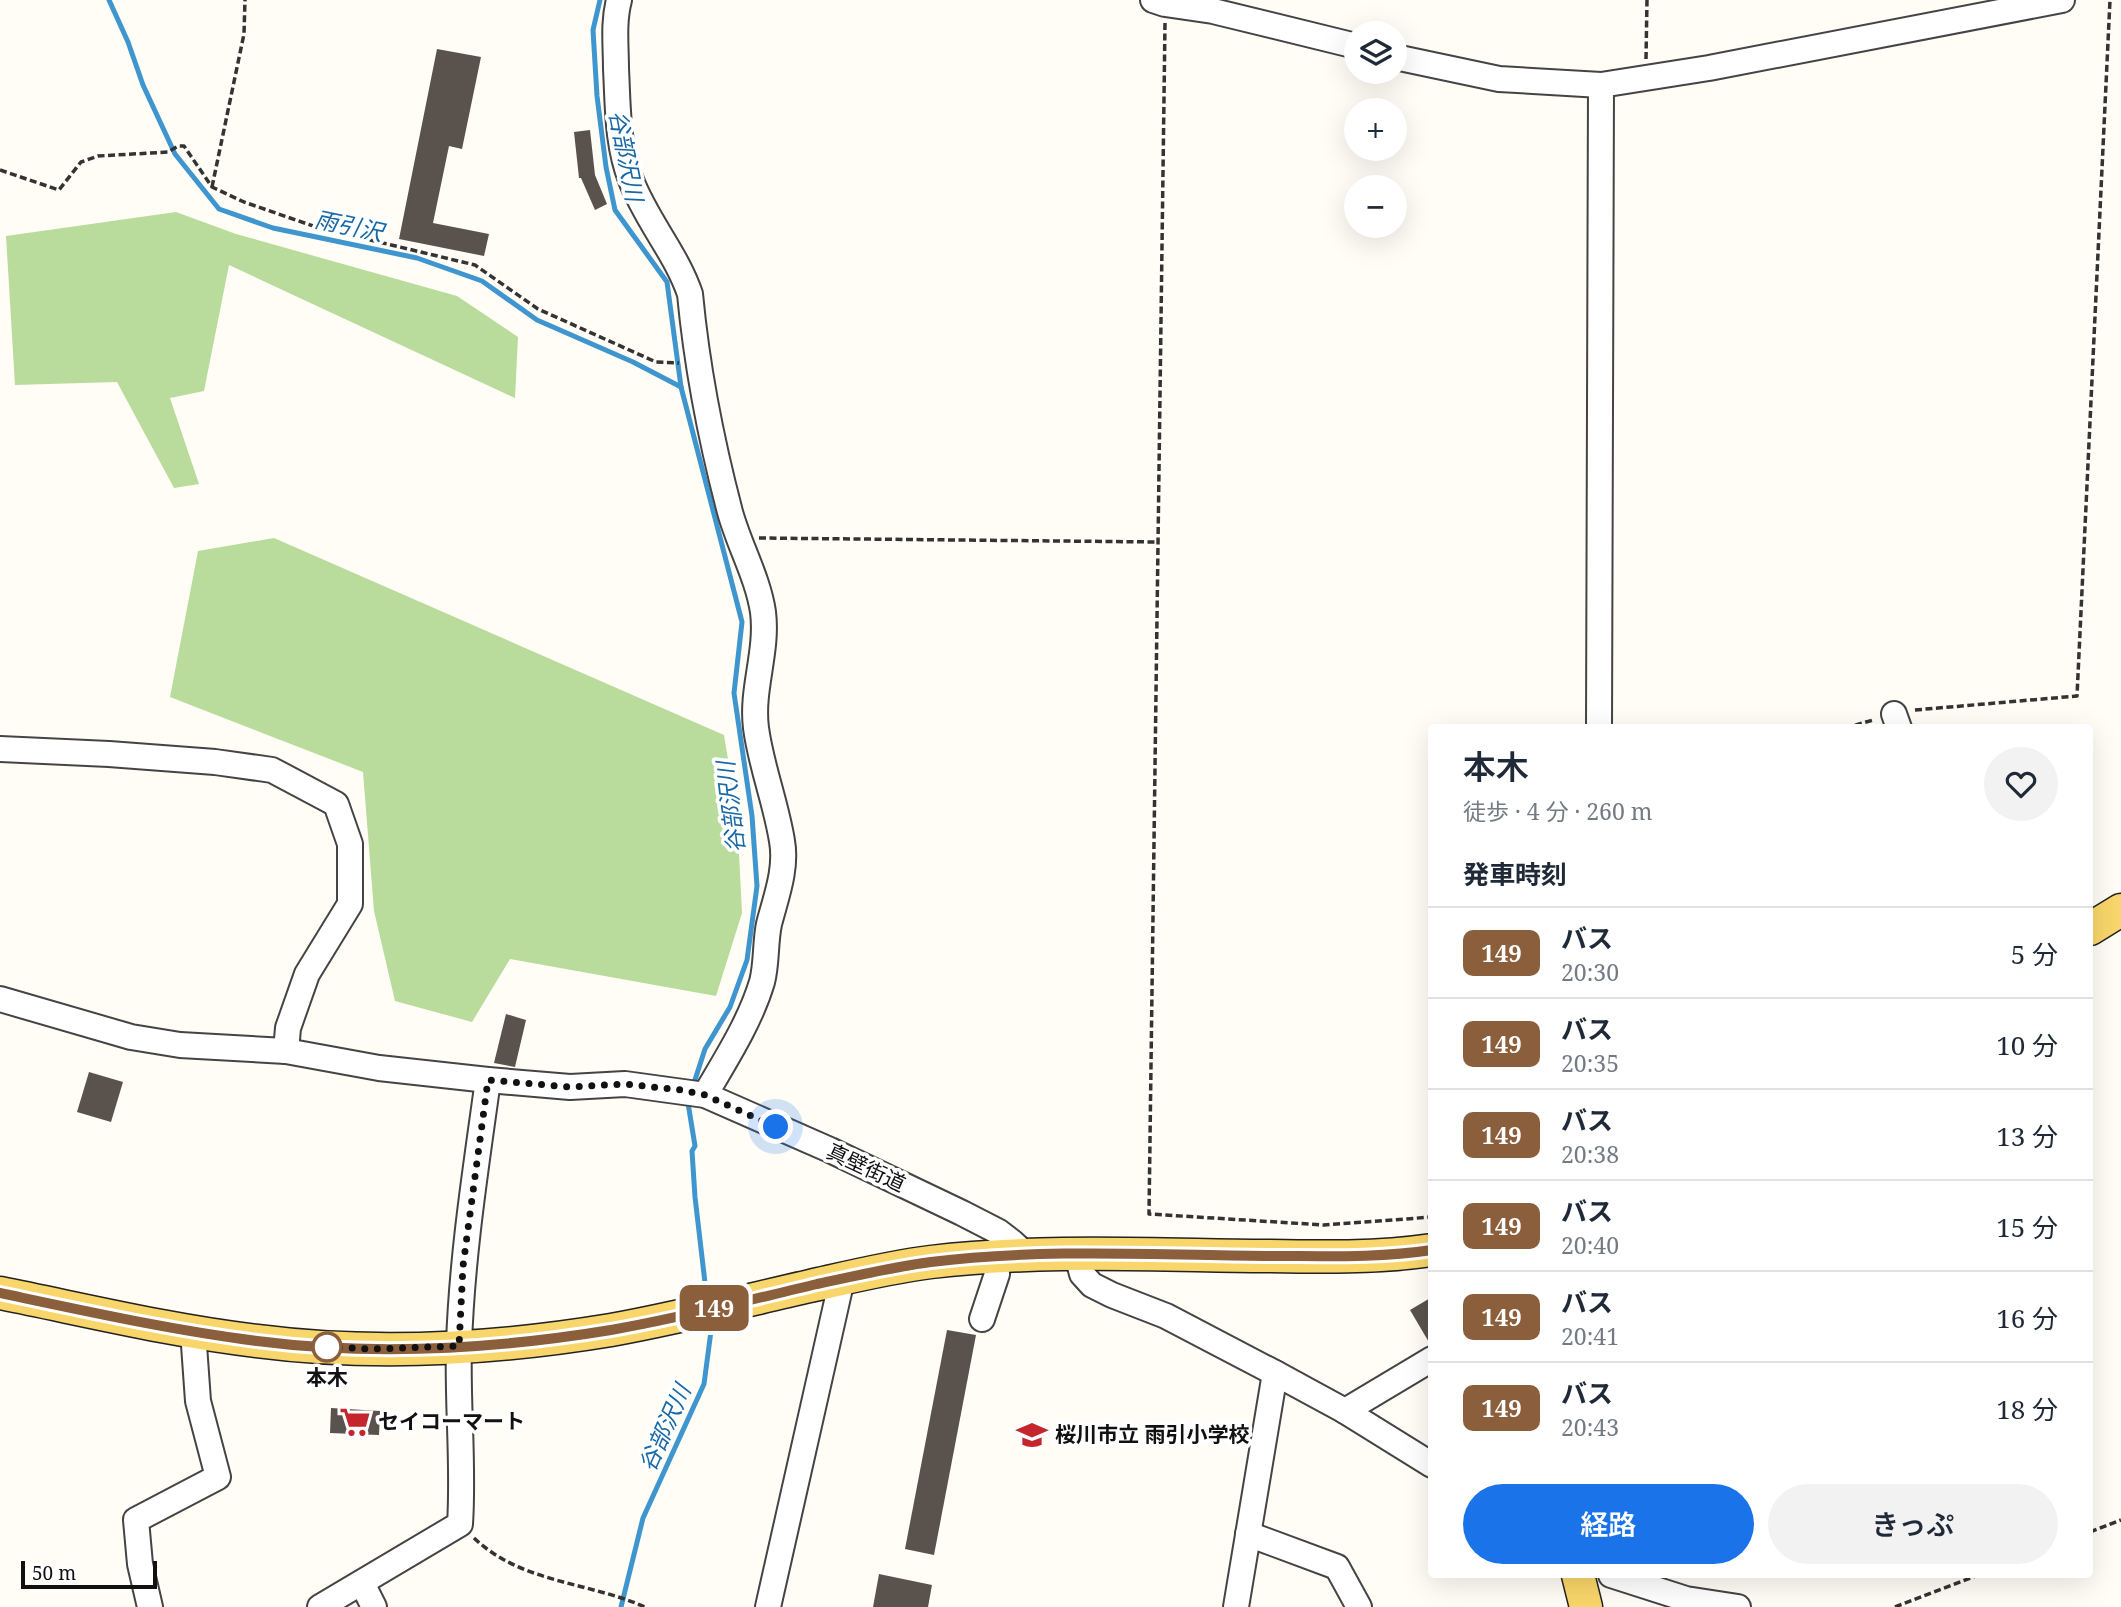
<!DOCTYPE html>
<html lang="ja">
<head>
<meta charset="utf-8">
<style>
	body { margin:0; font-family:"Noto Serif","Noto Sans JP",serif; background:#f2f2f3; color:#1f2937; height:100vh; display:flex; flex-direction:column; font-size:26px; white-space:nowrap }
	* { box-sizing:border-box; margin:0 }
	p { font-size:23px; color:#747a83 }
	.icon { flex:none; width:38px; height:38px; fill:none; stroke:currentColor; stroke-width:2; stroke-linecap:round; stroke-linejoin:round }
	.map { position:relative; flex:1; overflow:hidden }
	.sheet { position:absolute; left:1428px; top:724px; width:665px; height:854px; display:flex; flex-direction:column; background:#fff; border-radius:7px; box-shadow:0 7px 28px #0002 }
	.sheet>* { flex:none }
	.badge { padding:0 14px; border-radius:10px; font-size:24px; line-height:46px }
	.fabs { position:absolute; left:1344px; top:21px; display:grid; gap:14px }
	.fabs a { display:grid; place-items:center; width:63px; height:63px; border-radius:50%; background:#fff; box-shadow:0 7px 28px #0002; font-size:35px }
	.scale { position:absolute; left:21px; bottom:18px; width:136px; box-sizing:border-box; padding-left:7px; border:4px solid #111; border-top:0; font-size:19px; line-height:24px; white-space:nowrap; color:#111; -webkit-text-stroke:5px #fff; paint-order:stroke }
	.you { position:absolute; width:35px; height:35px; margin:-18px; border:5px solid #fff; border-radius:50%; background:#1a73e8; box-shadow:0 0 0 10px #1a73e833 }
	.map>.badge { position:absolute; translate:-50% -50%; box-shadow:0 0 0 4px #fff }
	h2 { padding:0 35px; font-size:26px; line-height:63px }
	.round { display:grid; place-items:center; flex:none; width:74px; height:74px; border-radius:37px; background:#f2f2f3 }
	.overview { display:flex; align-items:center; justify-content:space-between; height:119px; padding:0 35px }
	h1 { font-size:33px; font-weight:600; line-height:52px }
	.primary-button { display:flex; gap:14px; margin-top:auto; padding:14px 35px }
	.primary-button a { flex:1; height:80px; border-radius:42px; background:#1a73e8; color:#fff; font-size:28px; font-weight:600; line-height:80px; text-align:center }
	.primary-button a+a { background:#f2f2f3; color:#1f2937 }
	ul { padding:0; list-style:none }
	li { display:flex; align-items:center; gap:21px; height:91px; padding:0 35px; border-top:2px solid #e0e1e3 }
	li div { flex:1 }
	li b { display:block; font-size:26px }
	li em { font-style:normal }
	li .badge { min-width:77px; font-weight:700; text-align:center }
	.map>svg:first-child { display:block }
	.forest { fill:#b9dc9c }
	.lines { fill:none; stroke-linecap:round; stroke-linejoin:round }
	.stream { stroke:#3f96cf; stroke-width:5 }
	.building { fill:#5a524d }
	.minor-casing { stroke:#444; stroke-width:28 }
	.major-casing { stroke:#222; stroke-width:35 }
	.path { stroke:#333; stroke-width:3.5; stroke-dasharray:7 3.5; stroke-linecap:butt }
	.minor { stroke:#fff; stroke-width:24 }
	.major { stroke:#f9d66b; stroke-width:32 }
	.line-casing { stroke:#fff; stroke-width:16 }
	.line { stroke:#8b5e3c; stroke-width:10 }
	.walk { stroke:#111; stroke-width:7; stroke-dasharray:0 12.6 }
	.stop-dot { fill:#fff; stroke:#8b5e3c; stroke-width:3.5 }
	.labels { text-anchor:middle; stroke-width:7; stroke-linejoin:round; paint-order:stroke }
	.street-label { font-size:21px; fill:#111; stroke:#fff }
	.stop-label { font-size:21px; font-weight:bold; fill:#111; stroke:#fff }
	.poi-label { font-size:21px; font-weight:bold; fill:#111; stroke:#fff; text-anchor:start }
	.water-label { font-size:23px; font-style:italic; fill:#1768a6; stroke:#fff }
</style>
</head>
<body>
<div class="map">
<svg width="2121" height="1607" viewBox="0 0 2121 1607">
	<rect width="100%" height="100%" fill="#fffdf5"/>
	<g class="forest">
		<polygon points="176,212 236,234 457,296 518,337 515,398 229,265 204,391 170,398 199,484 174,488 117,382 15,385 6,236"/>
		<polygon points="274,538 724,735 737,814 742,913 716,996 510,959 472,1022 395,1001 374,911 363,772 170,697 198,551"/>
	</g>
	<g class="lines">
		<g class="stream">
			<polyline points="109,0 128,42 143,85 175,154 219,209 273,228 417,258 482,281 537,320 633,362 681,387"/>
			<polyline points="600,0 593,30 597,96 606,167 615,210 667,282 681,387 742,622 734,693 752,816 757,886 747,960 730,1007 705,1049 693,1086"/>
			<polyline points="689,1098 688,1103 695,1146 692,1151 695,1197 707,1300"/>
			<polyline points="621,1607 643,1518 704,1384 711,1331 710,1320"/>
		</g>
	</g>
	<g class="building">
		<polygon points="437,49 481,57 462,149 449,146 433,223 489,234 484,256 399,239"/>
		<polygon points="590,130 595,175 607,204 595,210 581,178 579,178 574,132"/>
		<polygon points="506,1014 526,1020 515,1067 494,1063"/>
		<polygon points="89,1072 123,1082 111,1122 77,1112"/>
		<polygon points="1432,1297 1432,1344 1430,1344 1410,1310"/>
		<polygon points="947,1330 976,1335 934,1555 905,1549"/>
		<polygon points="331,1408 380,1411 379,1435 330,1433"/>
		<polygon points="879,1574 932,1585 928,1607 873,1607"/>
	</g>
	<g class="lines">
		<g class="minor-casing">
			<g id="minor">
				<path d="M619,0C613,23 616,46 616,69C618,106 617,145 631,180C646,220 676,253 690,294C697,368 711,440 730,512C739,545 758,578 763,612C768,652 751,689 756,728C761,766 776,803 782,841C787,869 776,897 769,924C765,943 767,963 762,982C750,1022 726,1059 705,1095"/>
				<polyline points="1153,0 1165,4 1213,11 1356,46"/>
				<polyline points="1395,57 1499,79 1601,85 1709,68 2062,0"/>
				<polyline points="1894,714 1899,728"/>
				<polyline points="1599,728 1601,85"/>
				<polyline points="0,749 109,754 215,762 272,770 336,804 350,844 350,904 307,974 288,1028 286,1051"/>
				<polyline points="0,999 131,1037 180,1045 286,1051 379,1068 488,1080 570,1087 625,1084 705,1095 830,1150 962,1213 999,1232 1012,1242 1026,1255"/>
				<polyline points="1077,1255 1082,1274 1092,1285 1112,1295 1166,1316 1275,1373 1345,1411 1432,1465"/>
				<polyline points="982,1319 997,1274 996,1257"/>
				<polyline points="1345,1411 1432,1359"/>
				<polyline points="1248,1534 1337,1567 1359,1607"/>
				<polyline points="1611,1575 1686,1599 1738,1607"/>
				<polyline points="362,1583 374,1607"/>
				<polyline points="150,1607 140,1564 136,1520 218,1477 198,1401 193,1331"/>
				<path d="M320,1607L460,1524C464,1464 457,1404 459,1344C462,1255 476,1167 488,1080"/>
				<polyline points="768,1607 842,1279"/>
				<polyline points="1236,1607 1275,1373"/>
			</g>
		</g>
		<g class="major-casing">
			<g id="major">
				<polyline points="2090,929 2121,910"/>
				<path d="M0,1293C85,1310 171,1331 257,1341C373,1356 496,1349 611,1330C678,1318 744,1301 810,1286C850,1277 890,1267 931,1262C1041,1249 1154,1255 1265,1256C1320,1257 1377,1258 1432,1250"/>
				<polyline points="1578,1575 1586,1607"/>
			</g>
		</g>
		<g class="path">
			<polyline points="1165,23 1149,1214 1324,1225 1432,1217"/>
			<polyline points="1646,59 1647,0"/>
			<polyline points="0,170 59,190 81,162 98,156 168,152 178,146 184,146 212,187 244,202 316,227 475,265 538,309 656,362 679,363"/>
			<polyline points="212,187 244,34 245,0"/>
			<polyline points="759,538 1159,542"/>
			<polyline points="1915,710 2077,696 2110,0"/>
			<polyline points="1845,728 1873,720"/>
			<polyline points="2090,1532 2121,1520"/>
			<path d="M474,1538C521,1583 589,1582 645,1607"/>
			<polyline points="1895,1607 1978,1575"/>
		</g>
		<use href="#minor" class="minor"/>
		<use href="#major" class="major"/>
	</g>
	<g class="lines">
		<g class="line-casing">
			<path id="line" d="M0,1293C85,1311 171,1330 257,1341C374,1356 495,1349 611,1330C681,1318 749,1300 817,1284C855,1276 893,1267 931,1262C1044,1248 1159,1255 1272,1256C1325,1256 1379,1258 1432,1250"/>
		</g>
		<use href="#line" class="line"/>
		<polyline class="walk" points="327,1347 372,1349 459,1346 463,1266 488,1080 570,1087 625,1084 681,1090 705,1095 776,1127"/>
	</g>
	<defs>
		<g id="supermarket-bare" transform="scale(2.415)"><path d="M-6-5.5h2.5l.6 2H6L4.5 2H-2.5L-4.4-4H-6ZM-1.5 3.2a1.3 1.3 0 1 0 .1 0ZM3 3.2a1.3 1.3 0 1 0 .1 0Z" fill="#c4262e" stroke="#fff" stroke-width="2.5" paint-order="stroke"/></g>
		<g id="school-bare" transform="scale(2.415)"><path d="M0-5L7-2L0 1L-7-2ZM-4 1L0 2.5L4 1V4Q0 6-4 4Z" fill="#c4262e" stroke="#fff" stroke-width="2.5" paint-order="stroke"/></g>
	</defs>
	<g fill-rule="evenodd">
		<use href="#supermarket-bare" x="355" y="1422"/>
		<use href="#school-bare" x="1032" y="1435"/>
	</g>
	<circle class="stop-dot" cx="327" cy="1347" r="14"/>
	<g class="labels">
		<g class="street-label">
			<text transform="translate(866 1168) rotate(25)" y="7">真壁街道</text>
		</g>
		<g class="stop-label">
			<text x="327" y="1385">本木</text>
		</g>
		<g class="poi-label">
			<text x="378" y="1429">セイコーマート</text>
			<text x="1055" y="1442">桜川市立 雨引小学校</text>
		</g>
		<g class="water-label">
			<text transform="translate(626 156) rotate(79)" y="8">谷部沢川</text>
			<text transform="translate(349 226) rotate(12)" y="8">雨引沢</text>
			<text transform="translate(731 807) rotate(-97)" y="8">谷部沢川</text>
			<text transform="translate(665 1428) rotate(-66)" y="8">谷部沢川</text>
		</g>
	</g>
</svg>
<div class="fabs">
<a><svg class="icon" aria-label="layers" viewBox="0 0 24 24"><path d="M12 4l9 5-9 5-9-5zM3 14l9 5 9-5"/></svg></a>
<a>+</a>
<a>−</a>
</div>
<div class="scale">50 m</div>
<div class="you" style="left:776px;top:1127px"></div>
<b class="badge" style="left:714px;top:1308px;background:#8b5e3c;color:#fff">149</b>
<section class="sheet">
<div class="overview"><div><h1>本木</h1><p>徒歩 · 4 分 · 260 m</p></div><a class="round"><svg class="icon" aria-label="heart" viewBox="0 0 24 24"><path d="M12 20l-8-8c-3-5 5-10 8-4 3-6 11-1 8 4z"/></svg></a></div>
<h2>発車時刻</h2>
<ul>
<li><span class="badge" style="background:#8b5e3c;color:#fff">149</span><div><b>バス</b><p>20:30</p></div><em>5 分</em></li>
<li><span class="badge" style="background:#8b5e3c;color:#fff">149</span><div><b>バス</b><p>20:35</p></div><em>10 分</em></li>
<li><span class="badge" style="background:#8b5e3c;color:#fff">149</span><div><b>バス</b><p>20:38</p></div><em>13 分</em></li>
<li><span class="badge" style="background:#8b5e3c;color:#fff">149</span><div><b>バス</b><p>20:40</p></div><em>15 分</em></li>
<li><span class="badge" style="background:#8b5e3c;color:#fff">149</span><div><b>バス</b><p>20:41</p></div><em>16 分</em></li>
<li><span class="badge" style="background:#8b5e3c;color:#fff">149</span><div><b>バス</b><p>20:43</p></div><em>18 分</em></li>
</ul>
<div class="primary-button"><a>経路</a><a>きっぷ</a></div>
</section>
</div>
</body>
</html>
